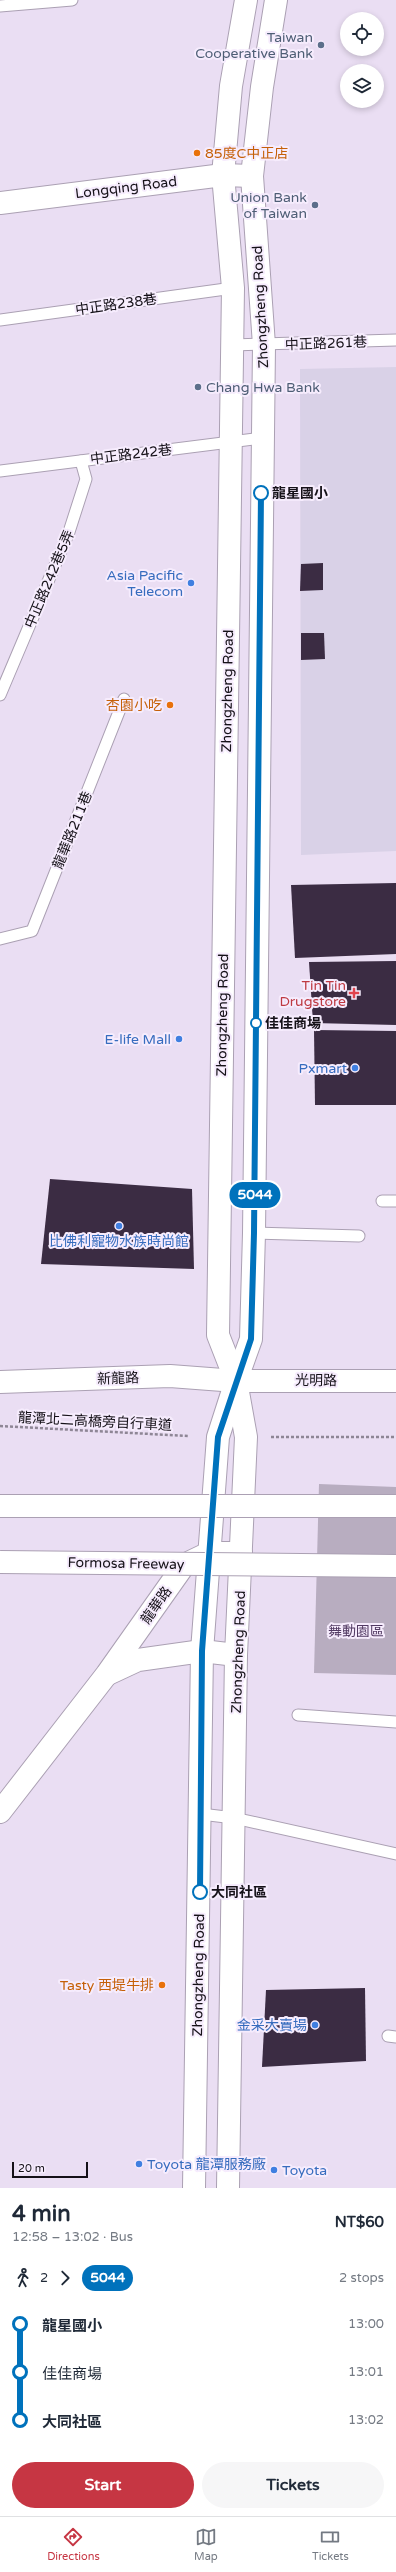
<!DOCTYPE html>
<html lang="en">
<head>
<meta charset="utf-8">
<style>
	body { margin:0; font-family:"Varela Round","Noto Sans TC",sans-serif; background:#f6f6f7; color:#1f2937; height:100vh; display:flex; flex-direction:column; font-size:15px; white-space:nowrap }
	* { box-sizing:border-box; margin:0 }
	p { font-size:13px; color:#747a83 }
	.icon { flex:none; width:22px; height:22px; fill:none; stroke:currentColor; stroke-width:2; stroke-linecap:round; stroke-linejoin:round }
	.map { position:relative; height:2188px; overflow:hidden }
	.side { display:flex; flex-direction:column; background:#fff; flex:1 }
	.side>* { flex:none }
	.badge { padding:0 8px; border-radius:13px; font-size:14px; line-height:26px }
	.tools { position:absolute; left:340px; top:12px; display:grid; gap:8px }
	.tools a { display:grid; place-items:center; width:44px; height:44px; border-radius:50%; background:#fff; box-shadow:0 2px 6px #0003; font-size:20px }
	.scale { position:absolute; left:12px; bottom:10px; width:76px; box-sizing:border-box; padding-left:4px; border:2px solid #151118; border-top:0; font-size:11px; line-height:14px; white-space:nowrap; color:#151118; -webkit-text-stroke:3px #f6ecfd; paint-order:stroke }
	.map>.badge { position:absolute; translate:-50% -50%; box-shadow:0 0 0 2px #fff }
	.legs { display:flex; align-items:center; gap:6px; height:44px; padding:0 12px; font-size:13px }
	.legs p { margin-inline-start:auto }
	.headline { display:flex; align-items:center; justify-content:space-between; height:68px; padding:0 12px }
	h1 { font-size:22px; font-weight:700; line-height:30px }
	.cta { display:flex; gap:8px; margin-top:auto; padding:8px 12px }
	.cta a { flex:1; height:46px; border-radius:24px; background:#c63643; color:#fff; font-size:16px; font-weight:700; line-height:46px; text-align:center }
	.cta a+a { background:#f6f6f7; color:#1f2937 }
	ul { padding:0 12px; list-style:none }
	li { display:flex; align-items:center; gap:14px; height:48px; font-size:15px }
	li i { display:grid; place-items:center; width:6px; height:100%; margin:0 5px; background:currentColor }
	li i::after { content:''; width:10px; height:10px; margin:-5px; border:3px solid; border-radius:50%; background:#fff }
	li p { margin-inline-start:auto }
	li:first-child i { background:linear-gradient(#0000 50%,currentColor 0) }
	li:last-child i { background:linear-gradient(currentColor 50%,#0000 0) }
	.dock { display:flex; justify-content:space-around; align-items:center; height:56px; border-top:1px solid #e0e1e3; background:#fff; font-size:11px; color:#747a83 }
	.dock a { display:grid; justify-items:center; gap:2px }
	.dock .on { color:#c63643 }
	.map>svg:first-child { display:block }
	.education { fill:#d9d1e7 }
	.green { fill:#b8adc0 }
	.building { fill:#3b2c43 }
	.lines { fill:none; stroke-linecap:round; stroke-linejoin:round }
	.lane-casing { stroke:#aba0b3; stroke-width:13 }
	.street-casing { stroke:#aba0b3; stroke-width:24 }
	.secondary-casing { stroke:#aba0b3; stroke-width:24 }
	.path { stroke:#8e8695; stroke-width:2.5; stroke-dasharray:3 2; stroke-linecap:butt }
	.lane { stroke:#fff; stroke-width:11 }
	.street { stroke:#fff; stroke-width:22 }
	.secondary { stroke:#fff; stroke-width:22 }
	.highway-bridge-casing { stroke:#aba0b3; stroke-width:24; stroke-linecap:butt }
	.highway-bridge { stroke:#fff; stroke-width:22 }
	.line-1-casing { stroke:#fff; stroke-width:9 }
	.line-1 { stroke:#0072bc; stroke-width:6 }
	.service-dot { fill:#5c6f8a; stroke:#f6ecfd; stroke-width:1.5 }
	.food-dot { fill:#e8710a; stroke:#f6ecfd; stroke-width:1.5 }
	.stop-1-dot { fill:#fff; stroke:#0072bc; stroke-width:2 }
	.shop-dot { fill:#3f7fe0; stroke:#f6ecfd; stroke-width:1.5 }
	.health-dot { fill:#e0444e; stroke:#f6ecfd; stroke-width:1.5 }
	.labels { text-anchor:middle; stroke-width:4; stroke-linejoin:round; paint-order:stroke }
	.service-label { font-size:14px; fill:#4e5e75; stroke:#f6ecfd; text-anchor:end }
	.food-label { font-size:14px; fill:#c56008; stroke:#f6ecfd; text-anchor:end }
	.street-label { font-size:14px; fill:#151118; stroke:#f6ecfd }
	.stop-label { font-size:14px; font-weight:bold; fill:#151118; stroke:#f6ecfd; text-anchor:start }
	.shop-label { font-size:14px; fill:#366cbe; stroke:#f6ecfd; text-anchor:end }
	.health-label { font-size:14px; fill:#be3a42; stroke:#f6ecfd; text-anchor:end }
	.park-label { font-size:14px; fill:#523a63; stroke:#f6ecfd }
</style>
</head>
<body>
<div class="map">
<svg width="396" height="2188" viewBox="0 0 396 2188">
	<rect width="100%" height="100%" fill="#eadef3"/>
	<polygon class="education" points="396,367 396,851 301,855 300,369"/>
	<polygon class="green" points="319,1484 396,1487 396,1675 314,1673"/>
	<g class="building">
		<polygon points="323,563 323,590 300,591 301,564"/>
		<polygon points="301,633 324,633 325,659 301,660"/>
		<polygon points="396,883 396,954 295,958 291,885"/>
		<polygon points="396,961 396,1025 313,1023 309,962"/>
		<polygon points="314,1030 396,1031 396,1105 315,1105"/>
		<polygon points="50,1179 192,1189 194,1269 41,1264"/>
		<polygon points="365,1988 366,2061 262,2067 266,1990"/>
	</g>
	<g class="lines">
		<g class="lane-casing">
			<g id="lane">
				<polyline points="0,6 72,0"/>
				<polyline points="0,320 233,288"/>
				<polyline points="232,345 396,340"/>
				<polyline points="0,471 262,438"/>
				<polyline points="0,695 69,532 86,479 81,461"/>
				<polyline points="0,939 32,931 124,699"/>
				<polyline points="382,1201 396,1201"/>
				<polyline points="254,1233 359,1236"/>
				<polyline points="298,1715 396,1722"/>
				<polyline points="201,1814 234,1818 396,1854"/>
				<polyline points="388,2036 396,2037"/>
			</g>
		</g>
		<g class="street-casing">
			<polyline id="street" points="0,203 223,175 252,176"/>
		</g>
		<g class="secondary-casing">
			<g id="secondary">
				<polyline points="0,1382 170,1376 236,1381 396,1381"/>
				<polyline points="108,1674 138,1660 202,1651 236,1655"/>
				<polyline points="0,1812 107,1674 184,1565 209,1553 241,1553"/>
				<polyline points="194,2188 202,1651 218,1437 236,1381 218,1335 233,288 223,175 231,86 246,0"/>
				<polyline points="228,2188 236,1655 246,1437 236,1381 251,1339 254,1233 264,345 252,176 262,87 276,0"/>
			</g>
		</g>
		<g class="path">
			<polyline points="0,1426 188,1436"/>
			<polyline points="271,1437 396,1437"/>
		</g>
		<use href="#lane" class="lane"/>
		<use href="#street" class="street"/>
		<use href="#secondary" class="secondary"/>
		<g class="highway-bridge-casing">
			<g id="highway-bridge">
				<polyline points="0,1506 396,1506"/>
				<polyline points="0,1562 396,1566"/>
			</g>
		</g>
		<use href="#highway-bridge" class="highway-bridge"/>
	</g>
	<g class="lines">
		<g class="line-1-casing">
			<polyline id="line-1" points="200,1892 202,1651 218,1437 251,1339 254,1233 261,493"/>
		</g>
		<use href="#line-1" class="line-1"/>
	</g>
	<g class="service-dot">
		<circle cx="321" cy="45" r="4"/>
		<circle cx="315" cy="205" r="4"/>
		<circle cx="198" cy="387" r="4"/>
	</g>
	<g class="food-dot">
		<circle cx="197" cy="153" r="4"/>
		<circle cx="170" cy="705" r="4"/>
		<circle cx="162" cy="1985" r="4"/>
	</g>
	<g class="stop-1-dot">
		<circle cx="261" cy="493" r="7"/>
		<circle cx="256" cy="1023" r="5"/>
		<circle cx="200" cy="1892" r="7"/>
	</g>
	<g class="shop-dot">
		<circle cx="191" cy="583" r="4"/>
		<circle cx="179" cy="1039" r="4"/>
		<circle cx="355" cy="1068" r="4"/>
		<circle cx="119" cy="1226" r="4"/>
		<circle cx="315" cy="2025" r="4"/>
		<circle cx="139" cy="2164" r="4"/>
		<circle cx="274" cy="2170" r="4"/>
	</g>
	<path class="health-dot" d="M352 987h4v4h4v4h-4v4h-4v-4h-4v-4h4z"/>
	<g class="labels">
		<g class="service-label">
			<text x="313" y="42">Taiwan<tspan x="313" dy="16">Cooperative Bank</tspan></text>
			<text x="307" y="202">Union Bank<tspan x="307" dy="16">of Taiwan</tspan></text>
			<text x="206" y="392" text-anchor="start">Chang Hwa Bank</text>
		</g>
		<g class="food-label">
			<text x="205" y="158" text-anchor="start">85度C中正店</text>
			<text x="162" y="710">杏園小吃</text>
			<text x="154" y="1990">Tasty 西堤牛排</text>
		</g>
		<g class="street-label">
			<text transform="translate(126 187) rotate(-7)" y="5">Longqing Road</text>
			<text transform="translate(116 304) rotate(-8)" y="5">中正路238巷</text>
			<text transform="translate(260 307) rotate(-93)" y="5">Zhongzheng Road</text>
			<text transform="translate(326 343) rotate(-2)" y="5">中正路261巷</text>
			<text transform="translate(131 454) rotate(-7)" y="5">中正路242巷</text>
			<text transform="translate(49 579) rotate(-67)" y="5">中正路242巷5弄</text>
			<text transform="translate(227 691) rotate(-89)" y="5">Zhongzheng Road</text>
			<text transform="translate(72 830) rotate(-68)" y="5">龍華路211巷</text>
			<text transform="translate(222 1015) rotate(-89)" y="5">Zhongzheng Road</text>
			<text transform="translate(118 1378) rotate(-2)" y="5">新龍路</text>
			<text transform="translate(316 1380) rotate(1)" y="5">光明路</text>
			<text transform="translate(95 1421) rotate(3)" y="5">龍潭北二高橋旁自行車道</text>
			<text transform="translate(126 1563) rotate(1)" y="5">Formosa Freeway</text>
			<text transform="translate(156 1605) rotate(-55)" y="5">龍華路</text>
			<text transform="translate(238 1652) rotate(-88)" y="5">Zhongzheng Road</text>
			<text transform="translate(198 1975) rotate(-89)" y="5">Zhongzheng Road</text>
		</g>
		<g class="stop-label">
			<text x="272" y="498">龍星國小</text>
			<text x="265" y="1028">佳佳商場</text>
			<text x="211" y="1897">大同社區</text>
		</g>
		<g class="shop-label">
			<text x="183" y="580">Asia Pacific<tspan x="183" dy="16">Telecom</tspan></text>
			<text x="171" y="1044">E-life Mall</text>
			<text x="347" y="1073">Pxmart</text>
			<text x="119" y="1246" text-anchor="middle">比佛利寵物水族時尚館</text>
			<text x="307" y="2030">金采大賣場</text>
			<text x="147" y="2169" text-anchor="start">Toyota 龍潭服務廠</text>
			<text x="282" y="2175" text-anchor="start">Toyota</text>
		</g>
		<g class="health-label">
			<text x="346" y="990">Tin Tin<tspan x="346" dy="16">Drugstore</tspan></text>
		</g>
		<g class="park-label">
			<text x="356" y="1636">舞動園區</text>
		</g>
	</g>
</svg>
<div class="tools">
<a><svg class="icon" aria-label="locate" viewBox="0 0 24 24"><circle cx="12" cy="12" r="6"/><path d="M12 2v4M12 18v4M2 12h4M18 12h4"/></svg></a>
<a><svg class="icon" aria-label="layers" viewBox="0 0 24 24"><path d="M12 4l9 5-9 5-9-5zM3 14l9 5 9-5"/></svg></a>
</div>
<div class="scale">20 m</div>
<b class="badge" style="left:255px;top:1195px;background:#0072bc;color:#fff">5044</b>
</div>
<section class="side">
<div class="headline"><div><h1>4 min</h1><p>12:58 – 13:02 · Bus</p></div><b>NT$60</b></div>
<div class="legs"><svg class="icon" aria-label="walk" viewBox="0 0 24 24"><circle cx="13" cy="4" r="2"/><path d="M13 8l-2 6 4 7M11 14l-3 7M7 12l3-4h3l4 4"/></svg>2<svg class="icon" aria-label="forward" viewBox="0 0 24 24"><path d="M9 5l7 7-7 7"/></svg><b class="badge" style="background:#0072bc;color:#fff">5044</b><p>2 stops</p></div>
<ul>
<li><i style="color:#0072bc"></i><b>龍星國小</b><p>13:00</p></li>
<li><i style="color:#0072bc"></i><span>佳佳商場</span><p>13:01</p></li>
<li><i style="color:#0072bc"></i><b>大同社區</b><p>13:02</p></li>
</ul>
<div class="cta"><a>Start</a><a>Tickets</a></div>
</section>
<nav class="dock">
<a class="on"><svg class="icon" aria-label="directions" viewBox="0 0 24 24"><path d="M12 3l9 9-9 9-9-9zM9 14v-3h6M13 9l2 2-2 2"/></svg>Directions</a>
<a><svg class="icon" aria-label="map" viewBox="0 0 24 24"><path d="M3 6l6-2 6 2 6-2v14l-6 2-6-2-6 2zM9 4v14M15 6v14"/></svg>Map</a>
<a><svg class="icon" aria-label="tickets" viewBox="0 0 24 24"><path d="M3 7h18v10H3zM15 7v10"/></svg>Tickets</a>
</nav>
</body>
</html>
